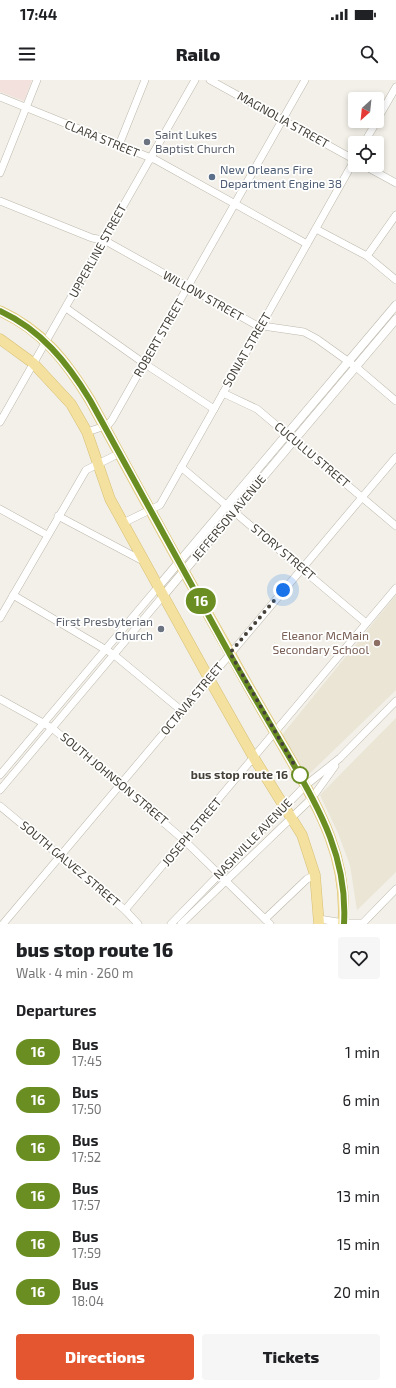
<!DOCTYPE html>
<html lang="en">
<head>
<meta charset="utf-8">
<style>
	body { margin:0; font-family:"Exo 2",sans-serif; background:#f6f6f6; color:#202124; height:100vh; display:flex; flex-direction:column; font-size:15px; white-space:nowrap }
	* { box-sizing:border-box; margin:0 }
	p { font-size:13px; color:#757577 }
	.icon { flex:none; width:22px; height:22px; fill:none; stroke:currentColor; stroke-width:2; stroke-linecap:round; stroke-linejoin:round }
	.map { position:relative; height:844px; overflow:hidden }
	.details { display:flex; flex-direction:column; background:#fff; flex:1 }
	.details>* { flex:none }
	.badge { padding:0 8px; border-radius:13px; font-size:14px; line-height:26px }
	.needle { width:26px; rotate:207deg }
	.tools { position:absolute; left:348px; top:12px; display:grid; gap:8px }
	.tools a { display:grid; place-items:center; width:36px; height:36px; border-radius:4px; background:#fff; box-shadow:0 2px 6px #0003; font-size:20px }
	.you { position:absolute; width:20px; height:20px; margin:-10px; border:3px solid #fff; border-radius:50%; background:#1a73e8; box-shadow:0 0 0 6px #1a73e833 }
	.map>.badge { position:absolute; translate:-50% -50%; box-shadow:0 0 0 2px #fff }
	h2 { padding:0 16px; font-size:15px; line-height:36px }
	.round { display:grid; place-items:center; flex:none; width:42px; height:42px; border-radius:4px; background:#f6f6f6 }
	.summary { display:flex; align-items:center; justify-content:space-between; height:68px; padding:0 16px }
	h1 { font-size:19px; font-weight:800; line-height:30px }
	.button { display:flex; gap:8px; margin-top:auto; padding:8px 16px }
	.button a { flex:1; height:46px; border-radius:4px; background:#e3562f; color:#fff; font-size:16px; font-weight:800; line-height:46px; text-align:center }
	.button a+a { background:#f6f6f6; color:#202124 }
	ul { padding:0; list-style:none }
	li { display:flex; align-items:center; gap:12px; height:48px; padding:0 16px }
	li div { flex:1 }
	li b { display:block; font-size:15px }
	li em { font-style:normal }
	li .badge { min-width:44px; font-weight:700; text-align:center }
	.status { display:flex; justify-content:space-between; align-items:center; height:28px; padding:0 20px; background:#fff; direction:ltr }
	.status svg { height:11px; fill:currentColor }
	header { display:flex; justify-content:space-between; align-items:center; height:52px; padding:0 16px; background:#fff; font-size:18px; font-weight:800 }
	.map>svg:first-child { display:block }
	.education { fill:#eae5d4 }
	.medical { fill:#f2e1dd }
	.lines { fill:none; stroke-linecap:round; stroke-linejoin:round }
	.minor-casing { stroke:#bdb8ac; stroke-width:8 }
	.tertiary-casing { stroke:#bdb8ac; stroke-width:9 }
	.primary-casing { stroke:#d7bf72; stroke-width:11 }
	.minor { stroke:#fff; stroke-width:7 }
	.tertiary { stroke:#fff; stroke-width:8 }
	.primary { stroke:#f4e1a0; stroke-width:10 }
	.line-casing { stroke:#fff; stroke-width:9 }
	.line { stroke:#6b8e23; stroke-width:6 }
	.walk { stroke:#454138; stroke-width:4; stroke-dasharray:0 7.2 }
	.worship-dot { fill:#6b7280; stroke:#fff; stroke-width:1.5 }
	.service-dot { fill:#5c6f8a; stroke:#fff; stroke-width:1.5 }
	.education-dot { fill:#8d6e63; stroke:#fff; stroke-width:1.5 }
	.stop-dot { fill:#fff; stroke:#6b8e23; stroke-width:2 }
	.labels { text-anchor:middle; stroke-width:3.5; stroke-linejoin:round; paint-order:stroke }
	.street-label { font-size:12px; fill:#454138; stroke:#fff }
	.worship-label { font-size:12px; fill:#5b616d; stroke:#fff; text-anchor:start }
	.service-label { font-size:12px; fill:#4e5e75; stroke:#fff; text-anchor:start }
	.education-label { font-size:12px; fill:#785e54; stroke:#fff; text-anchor:end }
	.stop-label { font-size:12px; font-weight:bold; fill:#454138; stroke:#fff; text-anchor:end }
</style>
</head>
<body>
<div class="status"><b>17:44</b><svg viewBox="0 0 49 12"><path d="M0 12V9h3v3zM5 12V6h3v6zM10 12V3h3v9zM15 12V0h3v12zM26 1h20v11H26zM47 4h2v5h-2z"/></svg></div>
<header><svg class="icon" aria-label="menu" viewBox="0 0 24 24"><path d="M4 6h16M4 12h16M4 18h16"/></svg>Railo<svg class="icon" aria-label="search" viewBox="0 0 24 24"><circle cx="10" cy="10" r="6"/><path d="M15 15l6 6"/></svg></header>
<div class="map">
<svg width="396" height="844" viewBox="0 0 396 844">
	<rect width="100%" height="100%" fill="#f2f0e8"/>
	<g class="education">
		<polygon points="396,515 396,610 307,696 282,655"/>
		<polygon points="396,638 396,792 357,830 350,785 338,753 320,715"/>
	</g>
	<polygon class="medical" points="0,0 32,0 24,21 0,12"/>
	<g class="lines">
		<g class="minor-casing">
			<g id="minor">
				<polyline points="210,0 355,80"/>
				<polyline points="0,17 156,80 307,164"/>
				<polyline points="377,40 396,7"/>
				<polyline points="364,63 377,41"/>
				<polyline points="119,65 145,0"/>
				<polyline points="363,85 396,103"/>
				<polyline points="0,93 37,0"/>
				<polyline points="0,121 92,158 104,160 256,245 304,252 317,259 356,287 396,321"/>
				<polyline points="316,149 367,176 396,200"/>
				<polyline points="367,176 396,135"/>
				<polyline points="66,228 145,284 214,329"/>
				<polyline points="223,313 257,329 396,446"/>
				<polyline points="0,342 195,0"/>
				<polyline points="87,352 108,345 112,340 305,0"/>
				<polyline points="181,387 366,543"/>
				<polyline points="0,429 47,455"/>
				<polyline points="58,436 143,481"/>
				<polyline points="123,443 160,425 355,79"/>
				<polyline points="13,515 113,574 182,631"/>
				<polyline points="0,538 86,390 120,373"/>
				<polyline points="0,619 52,648 120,705 185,761 270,844"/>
				<polyline points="0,695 158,507"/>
				<polyline points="0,710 163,516"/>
				<polyline points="0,726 125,830 138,844"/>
				<polyline points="125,830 396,508"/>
				<polyline points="265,839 307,799 315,795"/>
				<polyline points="319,839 344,843 363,843 396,809"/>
				<polyline points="3,844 396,377"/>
				<polyline points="171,844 306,705 340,678 396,621"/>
				<polyline points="181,844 312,718 335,686"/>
			</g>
		</g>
		<g class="tertiary-casing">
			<g id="tertiary">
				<polyline points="158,507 396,225"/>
				<polyline points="163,516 396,239"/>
			</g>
		</g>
		<g class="primary-casing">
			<g id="primary">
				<path d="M0,231C42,250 66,281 90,320C136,404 182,489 230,573C248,607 268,640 287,673C319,729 348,777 343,844"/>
				<polyline points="0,259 33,283 71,324 87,352 110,419 212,604 254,678 302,755 315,795 319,844"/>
			</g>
		</g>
		<use href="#minor" class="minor"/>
		<use href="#tertiary" class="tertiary"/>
		<use href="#primary" class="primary"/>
	</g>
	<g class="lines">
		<g class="line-casing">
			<path id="line" d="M0,231C41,250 67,282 90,320C136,403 182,487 228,571C247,605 267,639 287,673C319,729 348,777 344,844"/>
		</g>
		<use href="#line" class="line"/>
		<polyline class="walk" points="283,510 230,573 303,700 300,695"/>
	</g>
	<g class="worship-dot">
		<circle cx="147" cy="62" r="4"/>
		<circle cx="161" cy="549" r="4"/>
	</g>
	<circle class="service-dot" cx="212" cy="97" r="4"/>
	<circle class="education-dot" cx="377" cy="563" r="4"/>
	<circle class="stop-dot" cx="300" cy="695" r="8"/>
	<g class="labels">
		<g class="street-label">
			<text transform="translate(283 40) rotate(29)" y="4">MAGNOLIA STREET</text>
			<text transform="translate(102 59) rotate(22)" y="4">CLARA STREET</text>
			<text transform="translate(98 171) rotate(-61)" y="4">UPPERLINE STREET</text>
			<text transform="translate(203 216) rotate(29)" y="4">WILLOW STREET</text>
			<text transform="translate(159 258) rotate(-60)" y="4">ROBERT STREET</text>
			<text transform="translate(247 270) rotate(-60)" y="4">SONIAT STREET</text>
			<text transform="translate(312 375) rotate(40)" y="4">CUCULLU STREET</text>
			<text transform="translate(229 438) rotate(-50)" y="4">JEFFERSON AVENUE</text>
			<text transform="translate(283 472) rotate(40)" y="4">STORY STREET</text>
			<text transform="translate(192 619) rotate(-50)" y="4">OCTAVIA STREET</text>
			<text transform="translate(114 699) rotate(40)" y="4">SOUTH JOHNSON STREET</text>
			<text transform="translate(192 752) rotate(-50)" y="4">JOSEPH STREET</text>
			<text transform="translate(253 759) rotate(-46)" y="4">NASHVILLE AVENUE</text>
			<text transform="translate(70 784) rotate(40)" y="4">SOUTH GALVEZ STREET</text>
		</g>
		<g class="worship-label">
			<text x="155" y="59">Saint Lukes<tspan x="155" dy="14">Baptist Church</tspan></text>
			<text x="153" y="546" text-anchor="end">First Presbyterian<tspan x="153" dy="14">Church</tspan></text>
		</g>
		<g class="service-label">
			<text x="220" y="94">New Orleans Fire<tspan x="220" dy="14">Department Engine 38</tspan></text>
		</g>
		<g class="education-label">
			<text x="369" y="560">Eleanor McMain<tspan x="369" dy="14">Secondary School</tspan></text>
		</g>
		<g class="stop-label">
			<text x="288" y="699">bus stop route 16</text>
		</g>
	</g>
</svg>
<div class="tools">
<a><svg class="needle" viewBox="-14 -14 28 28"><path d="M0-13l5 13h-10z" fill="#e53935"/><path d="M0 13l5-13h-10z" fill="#757577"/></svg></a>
<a><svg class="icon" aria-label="locate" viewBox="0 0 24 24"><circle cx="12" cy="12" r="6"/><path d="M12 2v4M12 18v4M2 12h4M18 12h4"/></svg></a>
</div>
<div class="you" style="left:283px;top:510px"></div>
<b class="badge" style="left:201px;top:521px;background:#6b8e23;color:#fff">16</b>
</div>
<section class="details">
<div class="summary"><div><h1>bus stop route 16</h1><p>Walk · 4 min · 260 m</p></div><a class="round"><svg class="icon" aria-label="heart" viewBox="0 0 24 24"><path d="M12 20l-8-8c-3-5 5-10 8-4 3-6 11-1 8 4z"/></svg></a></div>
<h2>Departures</h2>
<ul>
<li><span class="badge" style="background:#6b8e23;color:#fff">16</span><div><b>Bus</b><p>17:45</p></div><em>1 min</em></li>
<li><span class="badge" style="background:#6b8e23;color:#fff">16</span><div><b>Bus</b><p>17:50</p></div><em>6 min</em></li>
<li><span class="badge" style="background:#6b8e23;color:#fff">16</span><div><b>Bus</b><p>17:52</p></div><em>8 min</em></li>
<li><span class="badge" style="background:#6b8e23;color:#fff">16</span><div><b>Bus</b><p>17:57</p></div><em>13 min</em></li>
<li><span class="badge" style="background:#6b8e23;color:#fff">16</span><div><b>Bus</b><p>17:59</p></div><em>15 min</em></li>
<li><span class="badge" style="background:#6b8e23;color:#fff">16</span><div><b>Bus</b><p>18:04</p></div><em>20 min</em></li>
</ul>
<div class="button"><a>Directions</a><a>Tickets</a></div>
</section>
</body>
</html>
